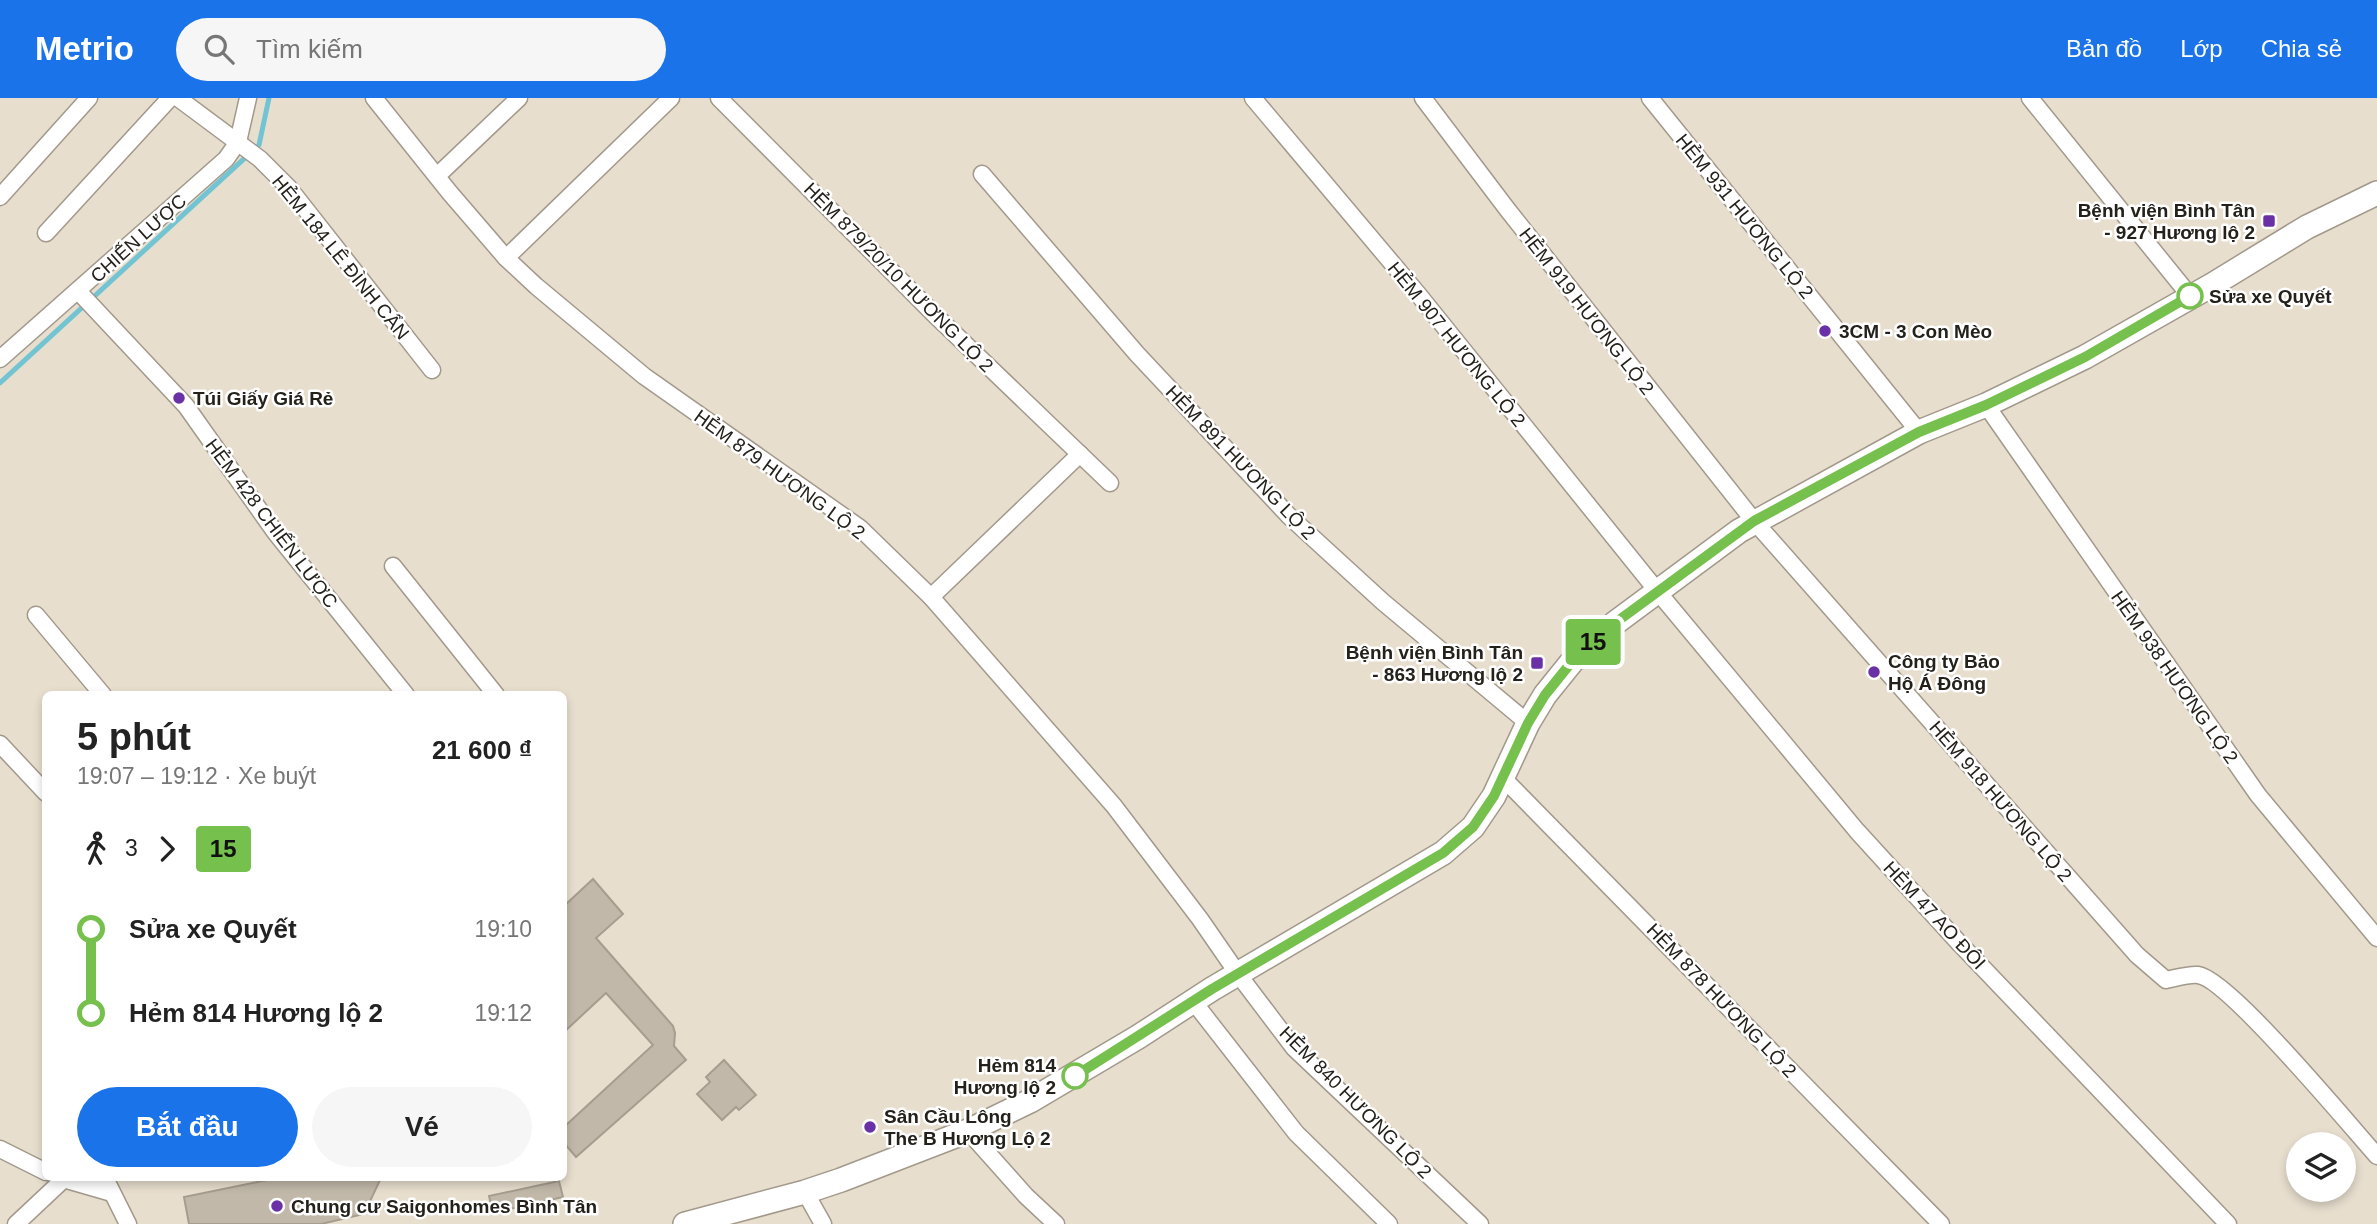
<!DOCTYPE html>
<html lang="vi">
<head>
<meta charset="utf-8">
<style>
	body { margin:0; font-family:Helvetica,sans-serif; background:#f6f6f6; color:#222; height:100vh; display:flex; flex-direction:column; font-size:26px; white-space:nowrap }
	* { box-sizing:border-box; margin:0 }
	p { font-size:23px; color:#767676 }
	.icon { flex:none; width:38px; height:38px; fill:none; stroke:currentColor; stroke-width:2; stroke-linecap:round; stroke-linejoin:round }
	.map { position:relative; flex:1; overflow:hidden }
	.drawer { position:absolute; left:42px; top:593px; width:525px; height:490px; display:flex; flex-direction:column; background:#fff; border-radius:10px; box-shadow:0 4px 10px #0003 }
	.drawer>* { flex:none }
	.badge { padding:0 14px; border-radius:5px; font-size:24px; line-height:46px }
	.tools { position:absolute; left:2286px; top:1034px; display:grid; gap:14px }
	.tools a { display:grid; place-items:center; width:70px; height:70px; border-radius:50%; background:#fff; box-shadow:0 4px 10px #0003; font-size:35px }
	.map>.badge { position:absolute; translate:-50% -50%; box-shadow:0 0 0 4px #fff }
	.legs { display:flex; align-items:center; gap:10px; height:77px; padding:0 35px; font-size:23px }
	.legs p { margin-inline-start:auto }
	.summary { display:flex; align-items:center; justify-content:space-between; height:119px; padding:0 35px }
	h1 { font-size:38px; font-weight:600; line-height:52px }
	.action { display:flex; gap:14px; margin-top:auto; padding:14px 35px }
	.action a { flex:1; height:80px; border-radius:42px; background:#1a73e8; color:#fff; font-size:28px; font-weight:600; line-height:80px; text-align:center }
	.action a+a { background:#f6f6f6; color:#222 }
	ul { padding:0 35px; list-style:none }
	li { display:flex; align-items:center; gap:24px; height:84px; font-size:26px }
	li i { display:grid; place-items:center; width:10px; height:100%; margin:0 9px; background:currentColor }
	li i::after { content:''; width:18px; height:18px; margin:-9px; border:5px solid; border-radius:50%; background:#fff }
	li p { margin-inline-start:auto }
	li:first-child i { background:linear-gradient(#0000 50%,currentColor 0) }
	li:last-child i { background:linear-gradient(currentColor 50%,#0000 0) }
	header { display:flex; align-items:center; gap:42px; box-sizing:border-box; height:98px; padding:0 35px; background:#1a73e8; color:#fff }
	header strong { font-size:33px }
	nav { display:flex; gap:38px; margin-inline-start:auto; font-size:24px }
	.search { width:490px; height:63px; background:#f6f6f6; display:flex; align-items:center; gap:18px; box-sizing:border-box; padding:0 24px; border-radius:38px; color:#767676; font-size:26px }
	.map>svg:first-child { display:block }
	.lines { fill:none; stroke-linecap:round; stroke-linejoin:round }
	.stream { stroke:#72c4d3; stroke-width:5 }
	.building { fill:#c1b8a9; stroke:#a69d8e; stroke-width:2 }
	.minor-casing { stroke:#a2998b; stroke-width:19 }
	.secondary-casing { stroke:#a2998b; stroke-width:26 }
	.minor { stroke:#fff; stroke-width:16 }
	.secondary { stroke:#fff; stroke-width:23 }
	.line-1-casing { stroke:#fff; stroke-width:16 }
	.line-1 { stroke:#76c04d; stroke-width:10 }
	.poi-dot { fill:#6a31a7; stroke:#fff; stroke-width:2.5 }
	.stop-1-dot { fill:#fff; stroke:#76c04d; stroke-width:3.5 }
	.labels { text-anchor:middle; stroke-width:5; stroke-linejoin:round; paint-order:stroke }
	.poi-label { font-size:19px; font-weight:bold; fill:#24211b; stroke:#fff; text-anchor:start }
	.street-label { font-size:19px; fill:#24211b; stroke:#fff }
	.stop-label { font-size:19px; font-weight:bold; fill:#24211b; stroke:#fff; text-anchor:start }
</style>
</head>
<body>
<header>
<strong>Metrio</strong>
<div class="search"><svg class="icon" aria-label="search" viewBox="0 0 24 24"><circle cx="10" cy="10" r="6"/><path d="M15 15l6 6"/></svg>Tìm kiếm</div>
<nav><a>Bản đồ</a><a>Lớp</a><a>Chia sẻ</a></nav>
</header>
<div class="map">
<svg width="2377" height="1126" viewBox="0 0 2377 1126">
	<rect width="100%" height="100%" fill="#e7dece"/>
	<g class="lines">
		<polyline class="stream" points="0,285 259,47 269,0"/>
	</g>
	<g class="building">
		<polygon points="593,781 623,816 596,840 673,928 675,935 674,948 686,962 576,1059 564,1045 564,1029 653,947 606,895 564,934 564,808"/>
		<polygon points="724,962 756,997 739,1012 736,1009 722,1022 697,996 710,984 706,979"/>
		<polygon points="277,1080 381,1080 364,1116 321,1126 189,1126 184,1099"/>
		<polygon points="559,1083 563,1099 493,1115 489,1098"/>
	</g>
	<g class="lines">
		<g class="minor-casing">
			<g id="minor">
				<polyline points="178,0 260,61 289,90 432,272"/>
				<polyline points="374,0 450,95 506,160 536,188 644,278 860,430 931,499 1114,708 1200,821 1238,876 1294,950 1480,1126"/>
				<polyline points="719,0 937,219 1110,385"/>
				<polyline points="1253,0 1418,196 1658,494 1857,733 1960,846 2228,1126"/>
				<path d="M1423,0L1507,111L1754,423L2137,857L2166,882C2176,880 2189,876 2198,877C2228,880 2350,1028 2377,1058"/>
				<polyline points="1650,0 1919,334"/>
				<polyline points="2030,0 2190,198"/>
				<polyline points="982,76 1137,256 1289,418 1383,504 1528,625"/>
				<polyline points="437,78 519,0"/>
				<polyline points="0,99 89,0"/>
				<polyline points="46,135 170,0"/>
				<polyline points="506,160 671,0"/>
				<polyline points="78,193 186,308 275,434 406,597"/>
				<polyline points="0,261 226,61 238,44 248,0"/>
				<polyline points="1986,307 2258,697 2377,840"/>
				<polyline points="393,468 496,597"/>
				<polyline points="931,499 1080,356"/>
				<polyline points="36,517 103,597"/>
				<polyline points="0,646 46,695"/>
				<polyline points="1503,680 1941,1126"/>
				<polyline points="1193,903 1296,1035 1389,1126"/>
				<polyline points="968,1033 1026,1098 1056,1126"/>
				<polyline points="0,1051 46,1074"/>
				<polyline points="60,1080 112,1095"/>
				<polyline points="105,1080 128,1126"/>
				<polyline points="805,1094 823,1126"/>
				<polyline points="16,1126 64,1081"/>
			</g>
		</g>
		<g class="secondary-casing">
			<polyline id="secondary" points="685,1126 805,1094 841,1082 968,1033 1030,1003 1138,939 1212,891 1443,755 1473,729 1494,698 1528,625 1545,597 1574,561 1615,525 1739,433 1919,334 1986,307 2085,259 2212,187 2307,129 2377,95"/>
		</g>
		<use href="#minor" class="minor"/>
		<use href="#secondary" class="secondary"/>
	</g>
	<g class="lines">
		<g class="line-1-casing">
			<polyline id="line-1" points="1075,978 1212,891 1443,755 1473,729 1494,698 1528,625 1545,597 1574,561 1615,525 1754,423 1919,334 1986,307 2085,259 2190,198"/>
		</g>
		<use href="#line-1" class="line-1"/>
	</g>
	<g class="poi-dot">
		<rect x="2262" y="116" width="14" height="14" rx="3.5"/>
		<circle cx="1825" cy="233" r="7"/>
		<circle cx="179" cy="300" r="7"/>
		<rect x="1530" y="558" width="14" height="14" rx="3.5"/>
		<circle cx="1874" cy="574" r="7"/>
		<circle cx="870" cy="1029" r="7"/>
		<circle cx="277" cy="1108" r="7"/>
	</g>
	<g class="stop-1-dot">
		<circle cx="2190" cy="198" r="12"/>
		<circle cx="1075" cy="978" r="12"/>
	</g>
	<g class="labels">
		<g class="poi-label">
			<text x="2255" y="119" text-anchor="end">Bệnh viện Bình Tân<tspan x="2255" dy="22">- 927 Hương lộ 2</tspan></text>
			<text x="1839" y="240">3CM - 3 Con Mèo</text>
			<text x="193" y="307">Túi Giấy Giá Rẻ</text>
			<text x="1523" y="561" text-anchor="end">Bệnh viện Bình Tân<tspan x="1523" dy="22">- 863 Hương lộ 2</tspan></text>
			<text x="1888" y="570">Công ty Bảo<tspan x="1888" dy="22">Hộ Á Đông</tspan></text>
			<text x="884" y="1025">Sân Cầu Lông<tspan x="884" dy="22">The B Hương Lộ 2</tspan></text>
			<text x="291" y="1115">Chung cư Saigonhomes Bình Tân</text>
		</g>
		<g class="street-label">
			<text transform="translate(1745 118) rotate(51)" y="7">HẺM 931 HƯƠNG LỘ 2</text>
			<text transform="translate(138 140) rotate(-42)" y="7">CHIẾN LƯỢC</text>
			<text transform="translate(341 159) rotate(51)" y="7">HẺM 184 LÊ ĐÌNH CẨN</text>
			<text transform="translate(899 179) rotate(45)" y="7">HẺM 879/20/10 HƯƠNG LỘ 2</text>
			<text transform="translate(1587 213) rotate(52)" y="7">HẺM 919 HƯƠNG LỘ 2</text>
			<text transform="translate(1457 246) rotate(51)" y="7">HẺM 907 HƯƠNG LỘ 2</text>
			<text transform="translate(1241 364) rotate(46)" y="7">HẺM 891 HƯƠNG LỘ 2</text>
			<text transform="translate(780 376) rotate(36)" y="7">HẺM 879 HƯƠNG LỘ 2</text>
			<text transform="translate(272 425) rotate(53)" y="7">HẺM 428 CHIẾN LƯỢC</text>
			<text transform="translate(2175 579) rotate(55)" y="7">HẺM 938 HƯƠNG LỘ 2</text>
			<text transform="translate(2001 703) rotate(49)" y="7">HẺM 918 HƯƠNG LỘ 2</text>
			<text transform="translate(1935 817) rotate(47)" y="7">HẺM 47 AO ĐÔI</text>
			<text transform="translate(1722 902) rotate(46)" y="7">HẺM 878 HƯƠNG LỘ 2</text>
			<text transform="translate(1356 1004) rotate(45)" y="7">HẺM 840 HƯƠNG LỘ 2</text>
		</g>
		<g class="stop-label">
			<text x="2209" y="205">Sửa xe Quyết</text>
			<text x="1056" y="974" text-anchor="end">Hẻm 814<tspan x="1056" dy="22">Hương lộ 2</tspan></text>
		</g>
	</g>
</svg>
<div class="tools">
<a><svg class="icon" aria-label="layers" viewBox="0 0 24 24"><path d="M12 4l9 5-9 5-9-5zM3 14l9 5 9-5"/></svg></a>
</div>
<b class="badge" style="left:1593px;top:544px;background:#76c04d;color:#111">15</b>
<section class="drawer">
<div class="summary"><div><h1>5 phút</h1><p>19:07 – 19:12 · Xe buýt</p></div><b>21 600 ₫</b></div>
<div class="legs"><svg class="icon" aria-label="walk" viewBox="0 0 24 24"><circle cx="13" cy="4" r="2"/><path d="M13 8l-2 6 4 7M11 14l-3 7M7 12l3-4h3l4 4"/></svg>3<svg class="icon" aria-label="forward" viewBox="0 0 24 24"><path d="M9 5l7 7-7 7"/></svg><b class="badge" style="background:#76c04d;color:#111">15</b></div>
<ul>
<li><i style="color:#76c04d"></i><b>Sửa xe Quyết</b><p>19:10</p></li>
<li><i style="color:#76c04d"></i><b>Hẻm 814 Hương lộ 2</b><p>19:12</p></li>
</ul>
<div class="action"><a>Bắt đầu</a><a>Vé</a></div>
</section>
</div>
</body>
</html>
